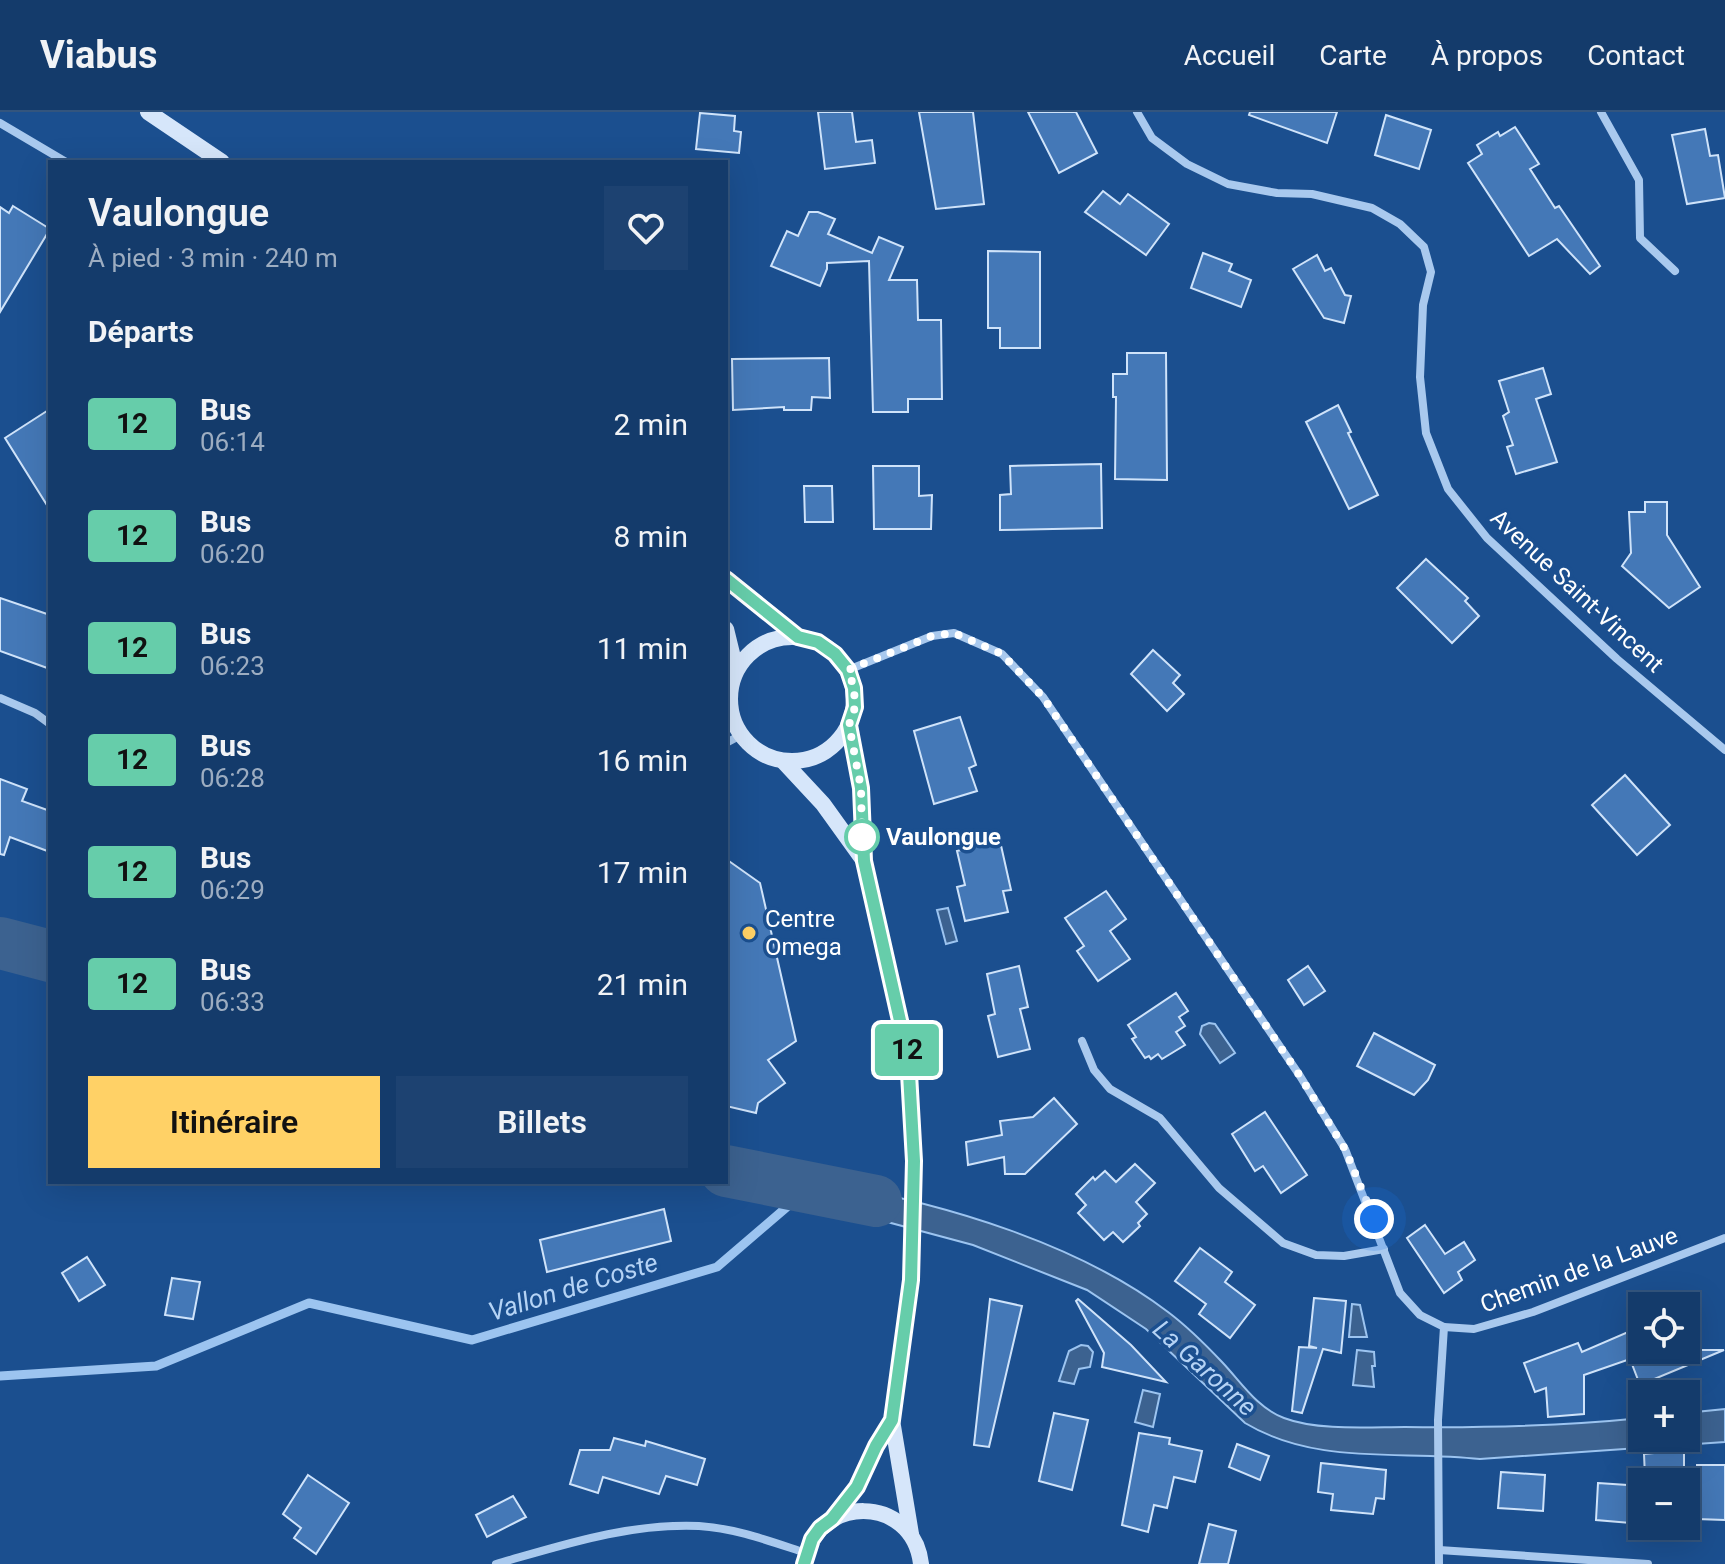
<!DOCTYPE html>
<html lang="fr">
<head>
<meta charset="utf-8">
<style>
	body { margin:0; font-family:Roboto,sans-serif; background:#1d4271; color:#f1f3f6; height:100vh; display:flex; flex-direction:column; font-size:30px; white-space:nowrap }
	* { box-sizing:border-box; margin:0 }
	p { font-size:26px; color:#9dadc1 }
	.icon { flex:none; width:44px; height:44px; fill:none; stroke:currentColor; stroke-width:2; stroke-linecap:round; stroke-linejoin:round }
	.map { position:relative; flex:1; overflow:hidden }
	.sheet { position:absolute; left:48px; top:48px; width:680px; height:1024px; display:flex; flex-direction:column; background:#143b6b; border-radius:0px; box-shadow:0 8px 32px #0002,0 0 0 2px #33557e }
	.sheet>* { flex:none }
	.badge { padding:0 16px; border-radius:6px; font-size:28px; line-height:52px }
	.buttons { position:absolute; left:1628px; top:1180px; display:grid; gap:16px }
	.buttons a { display:grid; place-items:center; width:72px; height:72px; border-radius:0px; background:#143b6b; box-shadow:0 8px 32px #0002,0 0 0 2px #33557e; font-size:40px }
	.you { position:absolute; width:40px; height:40px; margin:-20px; border:6px solid #fff; border-radius:50%; background:#1a73e8; box-shadow:0 0 0 12px #1a73e833 }
	.map>.badge { position:absolute; translate:-50% -50%; box-shadow:0 0 0 4px #fff }
	h2 { padding:0 40px; font-size:30px; line-height:72px }
	.round { display:grid; place-items:center; flex:none; width:84px; height:84px; border-radius:0px; background:#1d4271 }
	.head { display:flex; align-items:center; justify-content:space-between; height:136px; padding:0 40px }
	h1 { font-size:38px; font-weight:600; line-height:60px }
	.button { display:flex; gap:16px; margin-top:auto; padding:16px 40px }
	.button a { flex:1; height:92px; border-radius:0px; background:#ffd166; color:#111; font-size:32px; font-weight:600; line-height:92px; text-align:center }
	.button a+a { background:#1d4271; color:#f1f3f6 }
	ul { padding:0; list-style:none }
	li { display:flex; align-items:center; gap:24px; height:112px; padding:0 40px }
	li div { flex:1 }
	li b { display:block; font-size:30px }
	li em { font-style:normal }
	li .badge { min-width:88px; font-weight:700; text-align:center }
	header { display:flex; align-items:center; gap:48px; box-sizing:border-box; height:112px; padding:0 40px; background:#143b6b; border-bottom:2px solid #33557e }
	header strong { font-size:38px }
	nav { display:flex; gap:44px; margin-inline-start:auto; font-size:28px }
	.map>svg:first-child { display:block }
	.water { fill:#3c6290; stroke:#9cc4f0; stroke-width:2 }
	.lines { fill:none; stroke-linecap:round; stroke-linejoin:round }
	.stream { stroke:#9cc4f0; stroke-width:9 }
	.river { stroke:#3c6290; stroke-width:52 }
	.building { fill:#4478b7; stroke:#cfe3fa; stroke-width:2 }
	.street { stroke:#a9c9ee; stroke-width:8 }
	.secondary { stroke:#d6e6fa; stroke-width:16 }
	.line-casing { stroke:#fff; stroke-width:18 }
	.line { stroke:#66cdaa; stroke-width:12 }
	.walk { stroke:#fff; stroke-width:8; stroke-dasharray:0 14.4 }
	.stop-dot { fill:#fff; stroke:#66cdaa; stroke-width:4 }
	.poi-dot { fill:#ffd166; stroke:#1b4f8f; stroke-width:3 }
	.labels { text-anchor:middle; stroke-width:7; stroke-linejoin:round; paint-order:stroke }
	.street-label { font-size:24px; fill:#fff; stroke:#1b4f8f }
	.stop-label { font-size:24px; font-weight:bold; fill:#fff; stroke:#1b4f8f; text-anchor:start }
	.poi-label { font-size:24px; fill:#fff; stroke:#1b4f8f; text-anchor:start }
	.water-label { font-size:26px; font-style:italic; fill:#b5d3f5; stroke:#1b4f8f }
</style>
</head>
<body>
<header>
<strong>Viabus</strong>
<nav><a>Accueil</a><a>Carte</a><a>À propos</a><a>Contact</a></nav>
</header>
<div class="map">
<svg width="1725" height="1452" viewBox="0 0 1725 1452">
	<rect width="100%" height="100%" fill="#1b4f8f"/>
	<g class="water">
		<polygon points="948,796 957,829 946,832 937,798"/>
		<polygon points="1209,911 1215,912 1235,941 1220,951 1200,922 1202,914"/>
		<path d="M836,1073C945,1092 1079,1132 1168,1200C1188,1215 1205,1232 1222,1250C1241,1270 1257,1296 1284,1306C1318,1319 1370,1315 1405,1315C1485,1316 1563,1314 1642,1306V1326H1686V1301L1725,1297V1330L1480,1347C1400,1338 1317,1354 1245,1311L1146,1217L1087,1178L973,1133L891,1111L850,1096L809,1076Z"/>
		<polygon points="1352,1192 1360,1193 1367,1225 1349,1225"/>
		<polygon points="1081,1233 1088,1234 1093,1240 1090,1255 1079,1257 1074,1272 1059,1269 1069,1239"/>
		<polygon points="1357,1238 1374,1240 1375,1254 1372,1254 1374,1275 1353,1273"/>
		<polygon points="1143,1278 1160,1282 1153,1315 1135,1310"/>
	</g>
	<g class="lines">
		<polyline class="stream" points="0,1264 156,1254 309,1191 472,1228 717,1155 809,1076"/>
		<g class="river">
			<polyline points="0,831 50,844"/>
			<polyline points="726,1059 876,1089"/>
		</g>
	</g>
	<g class="building">
		<polygon points="818,0 852,0 856,30 872,28 875,51 825,57"/>
		<polygon points="919,0 973,0 984,92 936,97"/>
		<polygon points="1028,0 1076,0 1097,41 1059,61"/>
		<polygon points="1250,0 1337,0 1327,31 1249,3"/>
		<polygon points="700,1 735,4 734,19 741,20 739,41 696,37"/>
		<polygon points="1386,3 1431,18 1419,57 1375,43"/>
		<polygon points="1515,15 1539,52 1530,57 1555,96 1559,94 1600,154 1590,162 1557,127 1529,144 1468,51 1482,42 1477,33 1498,20 1500,24"/>
		<polygon points="1705,17 1710,44 1718,43 1725,86 1687,92 1672,23"/>
		<polygon points="1103,79 1120,92 1128,82 1169,112 1146,143 1085,100"/>
		<polygon points="13,94 50,117 0,200 0,95 9,101"/>
		<polygon points="809,100 818,100 835,107 828,122 872,141 879,125 903,135 889,168 917,168 918,208 941,208 942,287 908,287 908,300 873,300 869,149 827,151 827,157 820,174 771,154 787,119 798,124"/>
		<polygon points="988,139 1040,140 1040,236 1000,236 1000,216 988,216"/>
		<polygon points="1203,141 1232,152 1229,159 1251,168 1241,195 1191,176"/>
		<polygon points="1317,143 1325,159 1331,156 1345,183 1351,184 1344,211 1324,206 1293,157"/>
		<polygon points="1127,241 1166,241 1167,368 1115,367 1116,285 1113,285 1113,262 1127,262"/>
		<polygon points="829,246 830,286 812,285 811,298 784,298 784,295 733,298 732,247"/>
		<polygon points="1543,256 1551,282 1536,287 1557,350 1516,362 1507,335 1513,333 1503,304 1509,300 1499,269"/>
		<polygon points="1338,293 1351,320 1348,321 1378,383 1349,397 1306,310"/>
		<polygon points="50,297 50,398 5,326"/>
		<polygon points="1101,352 1102,416 1000,418 1000,383 1011,382 1010,354"/>
		<polygon points="873,354 919,354 919,384 932,383 931,417 874,417"/>
		<polygon points="804,374 832,374 833,410 805,410"/>
		<polygon points="1645,390 1667,390 1667,423 1700,475 1669,496 1622,454 1631,441 1629,400 1645,400"/>
		<polygon points="1426,447 1468,486 1465,489 1479,504 1452,531 1397,476"/>
		<polygon points="0,486 50,503 50,557 0,539"/>
		<polygon points="1153,538 1180,563 1173,571 1184,582 1167,599 1131,562"/>
		<polygon points="960,605 976,653 969,656 977,679 934,692 914,619"/>
		<polygon points="1625,663 1670,713 1637,743 1592,693"/>
		<polygon points="0,667 27,677 22,689 50,699 50,740 10,725 4,743 0,742"/>
		<polygon points="1000,729 1011,778 1003,779 1008,800 965,809 957,775 965,773 957,739"/>
		<polygon points="726,747 760,771 796,929 768,948 785,971 758,991 756,1001 726,994"/>
		<polygon points="1106,779 1126,807 1110,819 1130,847 1098,869 1077,839 1084,834 1065,806"/>
		<polygon points="1019,854 1028,895 1020,897 1030,937 998,945 988,904 995,902 987,862"/>
		<polygon points="1308,854 1325,879 1304,893 1288,868"/>
		<polygon points="1176,881 1188,899 1179,905 1185,914 1176,920 1185,933 1162,947 1158,942 1151,947 1149,944 1145,946 1132,927 1136,925 1128,913"/>
		<polygon points="1374,921 1435,953 1428,968 1414,983 1357,954"/>
		<polygon points="1054,986 1077,1012 1025,1062 1005,1062 1004,1045 968,1053 966,1030 1002,1023 1000,1009 1033,1005"/>
		<polygon points="1265,1000 1307,1063 1281,1081 1263,1054 1255,1059 1232,1022"/>
		<polygon points="1135,1052 1155,1071 1136,1090 1147,1102 1138,1111 1140,1114 1123,1130 1113,1120 1104,1128 1078,1101 1086,1093 1076,1082 1093,1065 1095,1068 1105,1059 1116,1070"/>
		<polygon points="664,1097 671,1129 547,1160 540,1128"/>
		<polygon points="1425,1113 1445,1142 1464,1130 1475,1148 1458,1160 1462,1168 1444,1181 1407,1126"/>
		<polygon points="1200,1136 1232,1160 1225,1170 1255,1193 1230,1226 1199,1202 1206,1192 1175,1169"/>
		<polygon points="87,1145 105,1173 79,1189 62,1161"/>
		<polygon points="172,1166 200,1170 193,1207 165,1203"/>
		<polygon points="1314,1186 1346,1189 1341,1241 1323,1237 1302,1301 1292,1299 1299,1235 1317,1236 1309,1234"/>
		<polygon points="990,1187 1022,1194 989,1335 974,1333"/>
		<polygon points="1078,1187 1131,1233 1166,1270 1102,1255 1104,1241 1076,1189"/>
		<polygon points="1642,1214 1642,1238 1724,1238 1640,1273 1630,1247 1584,1263 1584,1302 1548,1305 1546,1276 1535,1280 1524,1251 1578,1231 1582,1240"/>
		<polygon points="1054,1301 1088,1308 1072,1378 1039,1369"/>
		<polygon points="1139,1321 1170,1326 1169,1332 1202,1339 1195,1370 1174,1365 1167,1396 1154,1393 1148,1420 1122,1413"/>
		<polygon points="614,1326 645,1334 646,1329 705,1347 697,1373 666,1364 659,1382 603,1365 598,1381 570,1372 580,1338 610,1338"/>
		<polygon points="1237,1332 1269,1344 1260,1368 1229,1355"/>
		<polygon points="1684,1338 1684,1369 1645,1365 1644,1342"/>
		<polygon points="1321,1351 1386,1358 1384,1387 1376,1386 1373,1402 1331,1398 1333,1382 1318,1380"/>
		<polygon points="1697,1353 1725,1353 1725,1408 1697,1407"/>
		<polygon points="1501,1360 1545,1363 1543,1399 1498,1396"/>
		<polygon points="308,1363 349,1391 316,1442 294,1426 301,1416 283,1402"/>
		<polygon points="1598,1371 1642,1374 1642,1412 1596,1408"/>
		<polygon points="513,1384 526,1405 487,1425 476,1403"/>
		<polygon points="1209,1412 1236,1419 1228,1452 1199,1452"/>
	</g>
	<g class="lines">
		<g class="street">
			<polyline points="1137,0 1152,26 1187,52 1228,72 1277,81 1312,82 1372,96 1400,112 1424,135 1431,160 1423,193 1420,265 1426,321 1448,377 1487,426 1617,547 1725,638"/>
			<polyline points="1601,0 1639,68 1640,126 1675,159"/>
			<polyline points="0,11 66,50"/>
			<polyline points="848,558 932,524 954,521 1002,542 1043,585 1300,964 1345,1037 1400,1181 1420,1203 1444,1215 1438,1308 1439,1452"/>
			<polyline points="0,586 35,601 50,612"/>
			<polyline points="726,631 741,623"/>
			<polyline points="1082,929 1094,958 1110,977 1160,1006 1219,1076 1283,1131 1316,1143 1344,1144 1384,1137"/>
			<polyline points="1444,1215 1474,1217 1533,1200 1725,1126"/>
			<polyline points="1439,1438 1648,1452"/>
			<path d="M496,1452C563,1433 628,1411 699,1414C735,1416 772,1430 806,1441"/>
		</g>
		<g class="secondary">
			<polyline points="148,0 222,50"/>
			<polyline points="726,467 798,525"/>
			<polyline points="726,517 736,558"/>
			<circle cx="792" cy="587" r="62"/>
			<polyline points="849,613 861,676 864,749 908,944 914,1049 911,1168 892,1308 911,1422"/>
			<polyline points="783,649 823,692 864,749"/>
			<polyline points="833,1405 857,1375 876,1334 892,1308"/>
			<path d="M804,1452C815,1381 913,1382 921,1452"/>
		</g>
	</g>
	<g class="lines">
		<g class="line-casing">
			<polyline id="line" points="726,467 798,525 818,530 835,542 848,558 854,576 855,595 849,613 861,676 864,749 908,944 914,1049 911,1168 892,1308 876,1334 857,1375 832,1407 820,1416 812,1427 804,1452"/>
		</g>
		<use href="#line" class="line"/>
		<polyline class="walk" points="862,725 861,676 849,613 855,595 854,576 848,558 932,524 954,521 1002,542 1043,585 1300,964 1345,1037 1374,1107"/>
	</g>
	<circle class="stop-dot" cx="862" cy="725" r="16"/>
	<circle class="poi-dot" cx="749" cy="821" r="8"/>
	<g class="labels">
		<g class="street-label">
			<text transform="translate(1577 479) rotate(43)" y="8">Avenue Saint-Vincent</text>
			<text transform="translate(1579 1158) rotate(-20)" y="8">Chemin de la Lauve</text>
		</g>
		<g class="stop-label">
			<text x="886" y="733">Vaulongue</text>
		</g>
		<g class="poi-label">
			<text x="765" y="815">Centre<tspan x="765" dy="28">Omega</tspan></text>
		</g>
		<g class="water-label">
			<text transform="translate(573 1175) rotate(-17)" y="9">Vallon de Coste</text>
			<text transform="translate(1205 1256) rotate(42)" y="9">La Garonne</text>
		</g>
	</g>
</svg>
<div class="buttons">
<a><svg class="icon" aria-label="locate" viewBox="0 0 24 24"><circle cx="12" cy="12" r="6"/><path d="M12 2v4M12 18v4M2 12h4M18 12h4"/></svg></a>
<a>+</a>
<a>−</a>
</div>
<div class="you" style="left:1374px;top:1107px"></div>
<b class="badge" style="left:907px;top:938px;background:#66cdaa;color:#111">12</b>
<section class="sheet">
<div class="head"><div><h1>Vaulongue</h1><p>À pied · 3 min · 240 m</p></div><a class="round"><svg class="icon" aria-label="heart" viewBox="0 0 24 24"><path d="M12 20l-8-8c-3-5 5-10 8-4 3-6 11-1 8 4z"/></svg></a></div>
<h2>Départs</h2>
<ul>
<li><span class="badge" style="background:#66cdaa;color:#111">12</span><div><b>Bus</b><p>06:14</p></div><em>2 min</em></li>
<li><span class="badge" style="background:#66cdaa;color:#111">12</span><div><b>Bus</b><p>06:20</p></div><em>8 min</em></li>
<li><span class="badge" style="background:#66cdaa;color:#111">12</span><div><b>Bus</b><p>06:23</p></div><em>11 min</em></li>
<li><span class="badge" style="background:#66cdaa;color:#111">12</span><div><b>Bus</b><p>06:28</p></div><em>16 min</em></li>
<li><span class="badge" style="background:#66cdaa;color:#111">12</span><div><b>Bus</b><p>06:29</p></div><em>17 min</em></li>
<li><span class="badge" style="background:#66cdaa;color:#111">12</span><div><b>Bus</b><p>06:33</p></div><em>21 min</em></li>
</ul>
<div class="button"><a>Itinéraire</a><a>Billets</a></div>
</section>
</div>
</body>
</html>
